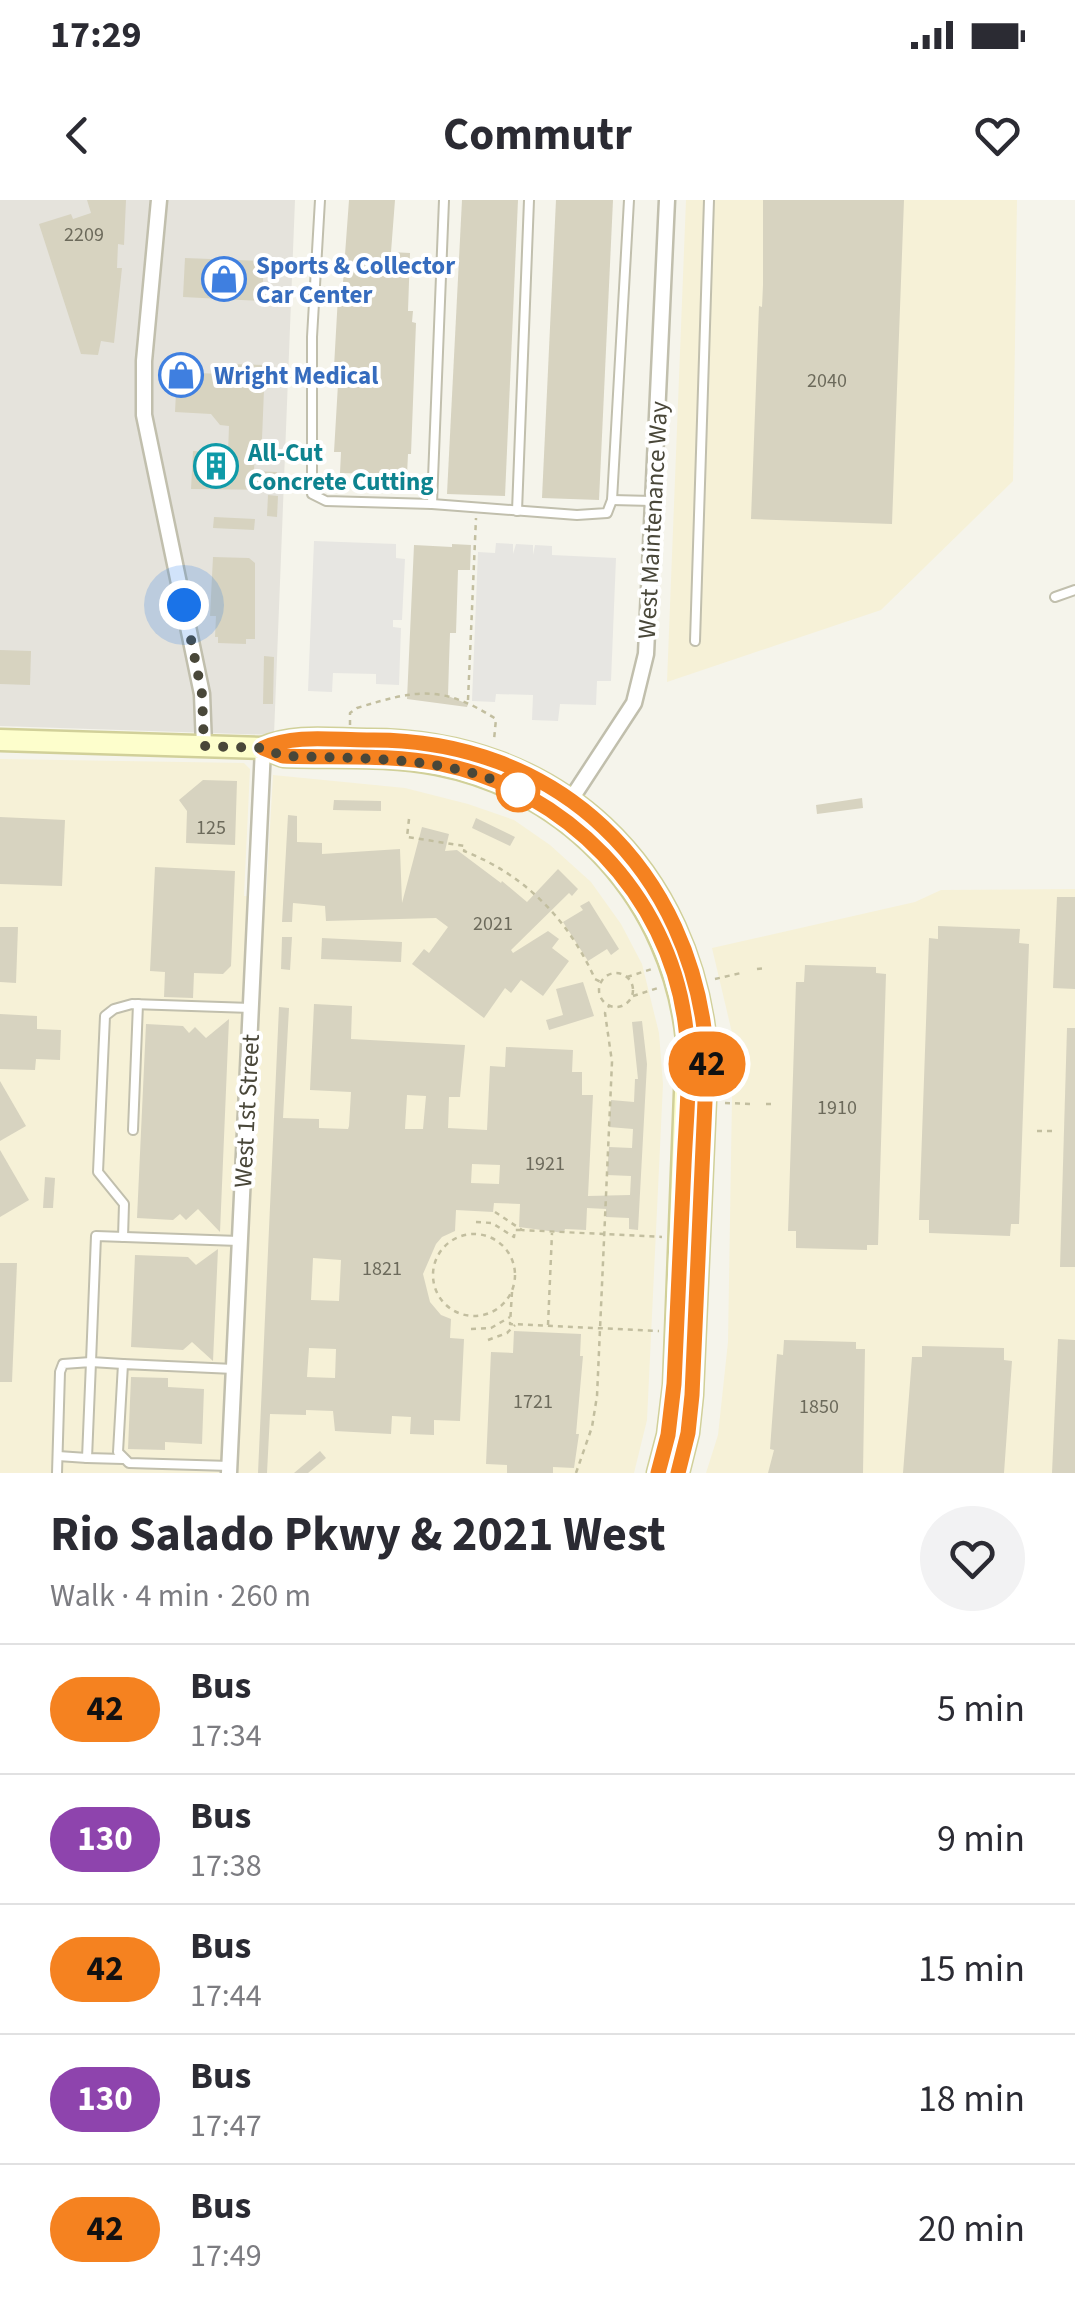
<!DOCTYPE html>
<html lang="en">
<head>
<meta charset="utf-8">
<style>
	body { margin:0; font-family:"Source Sans 3",sans-serif; background:#f2f2f3; color:#2b2b33; height:100vh; display:flex; flex-direction:column; font-size:38px; white-space:nowrap }
	* { box-sizing:border-box; margin:0 }
	p { font-size:32px; color:#7c7c81 }
	.icon { flex:none; width:55px; height:55px; fill:none; stroke:currentColor; stroke-width:2; stroke-linecap:round; stroke-linejoin:round }
	.map { position:relative; height:1273px; overflow:hidden }
	.details { display:flex; flex-direction:column; background:#fff; flex:1 }
	.details>* { flex:none }
	.badge { padding:0 20px; border-radius:32px; font-size:35px; line-height:65px }
	.you { position:absolute; width:50px; height:50px; margin:-25px; border:8px solid #fff; border-radius:50%; background:#1a73e8; box-shadow:0 0 0 15px #1a73e833 }
	.map>.badge { position:absolute; translate:-50% -50%; box-shadow:0 0 0 5px #fff }
	.round { display:grid; place-items:center; flex:none; width:105px; height:105px; border-radius:52px; background:#f2f2f3 }
	.headline { display:flex; align-items:center; justify-content:space-between; height:170px; padding:0 50px }
	h1 { font-size:48px; font-weight:700; line-height:75px }
	ul { padding:0; list-style:none }
	li { display:flex; align-items:center; gap:30px; height:130px; padding:0 50px; border-top:2px solid #e1e1e2 }
	li div { flex:1 }
	li b { display:block; font-size:38px }
	li em { font-style:normal }
	li .badge { min-width:110px; font-weight:700; text-align:center }
	.status { display:flex; justify-content:space-between; align-items:center; height:70px; padding:0 50px; background:#fff; direction:ltr }
	.status svg { height:28px; fill:currentColor }
	header { display:flex; justify-content:space-between; align-items:center; height:130px; padding:0 50px; background:#fff; font-size:45px; font-weight:700 }
	.map>svg:first-child { display:block }
	.commercial { fill:#f6f1d7 }
	.industrial { fill:#e5e3dc }
	.parking { fill:#e7e6e2 }
	.building { fill:#d7d3c0; fill-rule:evenodd }
	.lines { fill:none; stroke-linecap:round; stroke-linejoin:round }
	.lane-casing { stroke:#c1bfad; stroke-width:12 }
	.street-casing { stroke:#c1bfad; stroke-width:19 }
	.secondary-casing { stroke:#d1d099; stroke-width:25 }
	.path { stroke:#c2be9f; stroke-width:2.5; stroke-dasharray:5 5; stroke-linecap:butt }
	.lane { stroke:#fff; stroke-width:8 }
	.street { stroke:#fff; stroke-width:14 }
	.secondary { stroke:#fdfecc; stroke-width:20 }
	.line-casing { stroke:#fff; stroke-width:22 }
	.line { stroke:#f58220; stroke-width:15 }
	.walk { stroke:#494739; stroke-width:10; stroke-dasharray:0 18 }
	.stop-dot { fill:#fff; stroke:#f58220; stroke-width:5 }
	.labels { text-anchor:middle; stroke-width:8; stroke-linejoin:round; paint-order:stroke }
	.number-label { font-size:20px; fill:#6c6a5b }
	.shop-label { font-size:25px; font-weight:bold; fill:#366cbe; stroke:#fff; text-anchor:start }
	.culture-label { font-size:25px; font-weight:bold; fill:#0d838f; stroke:#fff; text-anchor:start }
	.street-label { font-size:25px; fill:#494739; stroke:#fff }
</style>
</head>
<body>
<div class="status"><b>17:29</b><svg viewBox="0 0 49 12"><path d="M0 12V9h3v3zM5 12V6h3v6zM10 12V3h3v9zM15 12V0h3v12zM26 1h20v11H26zM47 4h2v5h-2z"/></svg></div>
<header><svg class="icon" aria-label="back" viewBox="0 0 24 24"><path d="M15 5l-7 7 7 7"/></svg>Commutr<svg class="icon" aria-label="heart" viewBox="0 0 24 24"><path d="M12 20l-8-8c-3-5 5-10 8-4 3-6 11-1 8 4z"/></svg></header>
<div class="map">
<svg width="1075" height="1273" viewBox="0 0 1075 1273">
	<rect width="100%" height="100%" fill="#f5f4eb"/>
	<g class="commercial">
		<polygon points="686,0 1017,0 1013,281 881,410 667,482"/>
		<polygon points="0,559 244,563 250,569 244,696 266,697 273,575 405,588 468,604 514,620 550,645 591,682 621,724 642,764 659,833 663,884 647,1220 634,1273 0,1273"/>
		<polygon points="1075,689 1075,1273 706,1273 718,1235 728,1142 733,837 712,748 915,702 941,690"/>
	</g>
	<polygon class="industrial" points="0,0 295,0 274,535 0,526"/>
	<g class="parking">
		<polygon points="314,341 396,344 396,358 405,359 402,420 393,420 393,427 401,428 399,485 376,484 376,474 333,473 332,492 308,491"/>
		<polygon points="496,343 513,344 513,354 516,344 533,345 533,355 535,345 552,346 552,355 616,358 611,481 597,481 596,505 560,504 558,521 532,520 533,495 496,494 495,502 472,501 478,352 495,353"/>
	</g>
	<g class="building">
		<polygon points="87,0 126,0 124,45 118,44 117,68 122,68 114,143 101,141 98,155 81,154 39,24 71,14 73,19 91,13"/>
		<polygon points="349,0 395,0 391,52 410,53 408,111 413,111 412,122 416,123 411,254 408,254 407,275 340,273 341,252 334,252 339,167 334,167 338,96 342,96"/>
		<polygon points="462,0 518,0 505,296 447,294"/>
		<polygon points="556,0 613,0 599,300 542,298"/>
		<polygon points="763,0 904,0 892,324 751,319 759,106 762,107 763,85"/>
		<polygon points="185,58 264,61 262,101 183,97"/>
		<polygon points="230,164 265,165 262,239 267,240 267,250 255,249 254,271 277,272 276,290 191,289 193,251 228,253 229,226 220,225 211,214 175,212 177,172 221,174"/>
		<polygon points="268,295 278,296 277,317 267,316"/>
		<polygon points="214,317 255,319 254,330 213,328"/>
		<polygon points="452,344 471,345 470,370 458,370 456,433 450,433 449,462 448,496 468,504 467,507 407,499 414,345 452,347"/>
		<polygon points="213,357 249,358 255,363 255,439 246,439 246,444 218,443 218,437 215,437 216,416 210,416"/>
		<polygon points="0,450 31,451 30,485 0,484"/>
		<polygon points="264,456 274,457 273,504 263,504"/>
		<polygon points="203,580 237,581 235,645 186,643 187,611 179,600"/>
		<polygon points="862,598 863,608 817,614 816,605"/>
		<polygon points="334,600 381,601 381,611 333,610"/>
		<polygon points="288,615 297,616 297,642 322,643 322,654 400,649 402,703 422,627 449,634 445,651 457,650 501,683 502,681 527,702 558,669 578,689 572,696 569,693 511,750 513,753 548,731 559,739 552,748 569,761 543,796 521,780 511,793 505,788 484,818 412,764 424,749 429,753 448,727 436,718 326,721 325,706 293,703 292,722 282,722"/>
		<polygon points="0,617 65,620 62,686 0,684"/>
		<polygon points="476,618 515,637 510,646 472,628"/>
		<polygon points="155,667 235,671 231,766 223,774 194,773 193,798 164,797 165,772 150,771"/>
		<polygon points="1057,697 1075,697 1075,789 1053,788"/>
		<polygon points="589,701 619,749 611,755 607,749 588,761 563,722 583,710 580,706"/>
		<polygon points="938,726 1020,729 1019,743 1029,744 1019,1024 1011,1024 1010,1036 929,1033 929,1020 919,1020 929,738 938,739"/>
		<polygon points="0,727 18,727 16,783 0,782"/>
		<polygon points="282,737 292,737 290,770 281,769"/>
		<polygon points="322,738 402,742 401,762 321,759"/>
		<polygon points="805,765 876,767 876,773 886,774 878,1045 867,1045 867,1050 796,1048 796,1031 788,1031 796,782 804,782"/>
		<polygon points="583,782 594,816 549,830 546,820 563,815 556,789"/>
		<path d="M314,804L352,806L351,839L465,845L460,897H449L448,928L487,930L490,866L505,867L506,847L573,850L572,872H582V895H593L588,996L630,995L631,976L607,975L609,947L632,948L633,929L609,927L611,900L634,902L635,879H638L632,822L642,821L647,864L638,1030L629,1029V1018L606,1017V1009L587,1008L586,1030L565,1029L564,1033L519,1027L520,1004L494,1003L493,1012L456,1010L455,1031L442,1037L436,1044L423,1074L430,1102L441,1115L451,1119L450,1138L464,1139L460,1221L434,1220V1235L410,1234L411,1217L392,1216L391,1234L335,1231L333,1211L306,1210V1215L270,1214L267,1273H258L279,807L289,808L283,918L319,919V928L348,929L349,926L351,892L310,890ZM407,895L426,896L423,929H405ZM472,964L500,965L499,984L471,983ZM313,1058L341,1060L339,1101L311,1100ZM309,1148L336,1149L335,1178L307,1177Z"/>
		<polygon points="0,814 37,816 37,829 61,830 60,860 36,859 35,870 0,869"/>
		<polygon points="229,819 220,1032 198,1009 186,1020 180,1014 173,1020 137,1018 146,824 183,826 189,833 195,827 206,838"/>
		<polygon points="1067,828 1075,828 1075,1067 1060,1067"/>
		<polygon points="0,881 26,926 0,941"/>
		<polygon points="0,950 29,1000 0,1017"/>
		<polygon points="45,977 55,978 53,1008 43,1008"/>
		<polygon points="218,1049 213,1161 192,1142 183,1150 131,1147 135,1055 188,1057 196,1065"/>
		<polygon points="0,1063 17,1063 12,1182 0,1182"/>
		<polygon points="514,1131 581,1134 580,1156 583,1156 576,1234 579,1234 574,1268 553,1267 553,1273 507,1273 507,1265 486,1264 491,1152 513,1153"/>
		<polygon points="1058,1139 1075,1140 1075,1273 1052,1273"/>
		<polygon points="784,1140 856,1142 856,1149 865,1149 863,1273 768,1273 774,1250 770,1249 777,1154 783,1155"/>
		<polygon points="922,1146 1004,1148 1004,1160 1012,1161 1004,1273 903,1273 912,1157 922,1157"/>
		<polygon points="131,1177 168,1178 168,1187 204,1189 202,1244 165,1242 165,1250 128,1249"/>
		<polygon points="320,1251 326,1258 308,1273 294,1273"/>
	</g>
	<g class="lines">
		<g class="lane-casing">
			<g id="lane">
				<polyline points="320,0 312,137 312,294 326,301 432,304 577,315 607,313 612,300 629,0"/>
				<polyline points="612,300 652,301"/>
				<polyline points="432,304 444,0"/>
				<polyline points="517,311 529,0"/>
				<polyline points="1055,397 1075,390"/>
				<polyline points="695,441 709,0"/>
				<polyline points="133,930 138,804"/>
				<polyline points="123,1037 124,1004 98,972 105,816 114,809 132,804 251,808"/>
				<polyline points="123,1164 91,1162 96,1036 239,1041"/>
				<polyline points="58,1256 87,1258"/>
				<polyline points="230,1266 129,1263 118,1252 123,1164 234,1169"/>
				<polyline points="57,1273 60,1172 63,1164 91,1162 87,1258 123,1259"/>
			</g>
		</g>
		<g class="street-casing">
			<g id="street">
				<polyline points="159,0 144,161 144,215 202,494 204,546"/>
				<polyline points="566,607 634,503 646,454 667,0"/>
				<polyline points="229,1273 263,548"/>
			</g>
		</g>
		<g class="secondary-casing">
			<g id="secondary">
				<path d="M0,540L263,548L283,556C333,558 387,554 437,564C573,590 673,702 687,840L674,1185L668,1235L658,1273"/>
				<path d="M263,548C295,534 332,540 367,540C558,539 693,668 707,856L692,1195L688,1233L678,1273"/>
			</g>
		</g>
		<g class="path">
			<polyline points="468,500 476,318"/>
			<path d="M350,525V513L357,508C416,490 441,484 496,519L494,540"/>
			<path d="M409,619L407,637L465,646L464,651C525,675 568,719 595,779L601,782"/>
			<polyline points="757,769 766,768"/>
			<circle cx="616" cy="790" r="17"/>
			<polyline points="627,777 652,769"/>
			<polyline points="715,779 741,773"/>
			<polyline points="633,796 658,788"/>
			<polyline points="725,903 752,904"/>
			<polyline points="766,904 776,904"/>
			<polyline points="1037,931 1055,931"/>
			<polyline points="495,1012 522,1030 662,1037"/>
			<polyline points="476,1022 492,1023 514,1037 515,1030 521,1030"/>
			<circle cx="474" cy="1075" r="41"/>
			<polyline points="512,1092 510,1124 659,1131"/>
			<polyline points="548,1125 552,1033"/>
			<polyline points="471,1129 491,1128 510,1117"/>
			<polyline points="488,1140 507,1133 515,1125"/>
			<polyline points="576,1273 592,1227 597,1196 612,862 605,813 609,806"/>
		</g>
		<use href="#lane" class="lane"/>
		<use href="#street" class="street"/>
		<use href="#secondary" class="secondary"/>
	</g>
	<g class="lines">
		<g class="line-casing">
			<path id="line" d="M658,1273L668,1235L674,1184C677,1111 680,1038 684,965C686,918 692,869 685,822C668,694 566,590 441,564C390,554 335,558 283,556L263,548C295,534 332,540 367,540C556,537 694,669 707,856L692,1195L688,1233L678,1273"/>
		</g>
		<use href="#line" class="line"/>
		<path class="walk" d="M184,405L202,494L204,546L263,548L283,556C363,559 445,555 518,590"/>
	</g>
	<defs>
		<g id="shop-ring" transform="scale(2.25)"><circle r="9.5" fill="#fff" stroke="#3f7fe0" stroke-width="1.5"/><path d="M-5-2.5h2.3a2.7 3.5 0 0 1 5.4 0H5L5.5 6h-11ZM-1.5-2.5h3a1.5 2.3 0 0 0-3 0Z" fill="#3f7fe0"/></g>
		<g id="building-ring" transform="scale(2.25)"><circle r="9.5" fill="#fff" stroke="#0f9aa8" stroke-width="1.5"/><path d="M-4-6H4V6H1V3H-1V6H-4ZM-2.5-4.3h1.7v1.8h-1.7ZM.8-4.3h1.7v1.8H.8ZM-2.5-1h1.7V.8h-1.7ZM.8-1h1.7V.8H.8Z" fill="#0f9aa8"/></g>
	</defs>
	<g fill-rule="evenodd">
		<use href="#shop-ring" x="224" y="79"/>
		<use href="#shop-ring" x="181" y="175"/>
		<use href="#building-ring" x="216" y="266"/>
	</g>
	<circle class="stop-dot" cx="518" cy="590" r="20"/>
	<g class="labels">
		<g class="number-label">
			<text x="84" y="41">2209</text>
			<text x="827" y="187">2040</text>
			<text x="211" y="634">125</text>
			<text x="493" y="730">2021</text>
			<text x="837" y="914">1910</text>
			<text x="545" y="970">1921</text>
			<text x="382" y="1075">1821</text>
			<text x="533" y="1208">1721</text>
			<text x="819" y="1213">1850</text>
		</g>
		<g class="shop-label">
			<text x="256" y="74">Sports &amp; Collector<tspan x="256" dy="29">Car Center</tspan></text>
			<text x="214" y="184">Wright Medical</text>
		</g>
		<g class="culture-label">
			<text x="248" y="261">All-Cut<tspan x="248" dy="29">Concrete Cutting</tspan></text>
		</g>
		<g class="street-label">
			<text transform="translate(652 320) rotate(-87)" y="9">West Maintenance Way</text>
			<text transform="translate(246 911) rotate(-87)" y="9">West 1st Street</text>
		</g>
	</g>
</svg>
<div class="you" style="left:184px;top:405px"></div>
<b class="badge" style="left:707px;top:864px;background:#f58220;color:#111">42</b>
</div>
<section class="details">
<div class="headline"><div><h1>Rio Salado Pkwy &amp; 2021 West</h1><p>Walk · 4 min · 260 m</p></div><a class="round"><svg class="icon" aria-label="heart" viewBox="0 0 24 24"><path d="M12 20l-8-8c-3-5 5-10 8-4 3-6 11-1 8 4z"/></svg></a></div>
<ul>
<li><span class="badge" style="background:#f58220;color:#111">42</span><div><b>Bus</b><p>17:34</p></div><em>5 min</em></li>
<li><span class="badge" style="background:#8e44ad;color:#fff">130</span><div><b>Bus</b><p>17:38</p></div><em>9 min</em></li>
<li><span class="badge" style="background:#f58220;color:#111">42</span><div><b>Bus</b><p>17:44</p></div><em>15 min</em></li>
<li><span class="badge" style="background:#8e44ad;color:#fff">130</span><div><b>Bus</b><p>17:47</p></div><em>18 min</em></li>
<li><span class="badge" style="background:#f58220;color:#111">42</span><div><b>Bus</b><p>17:49</p></div><em>20 min</em></li>
</ul>
</section>
</body>
</html>
